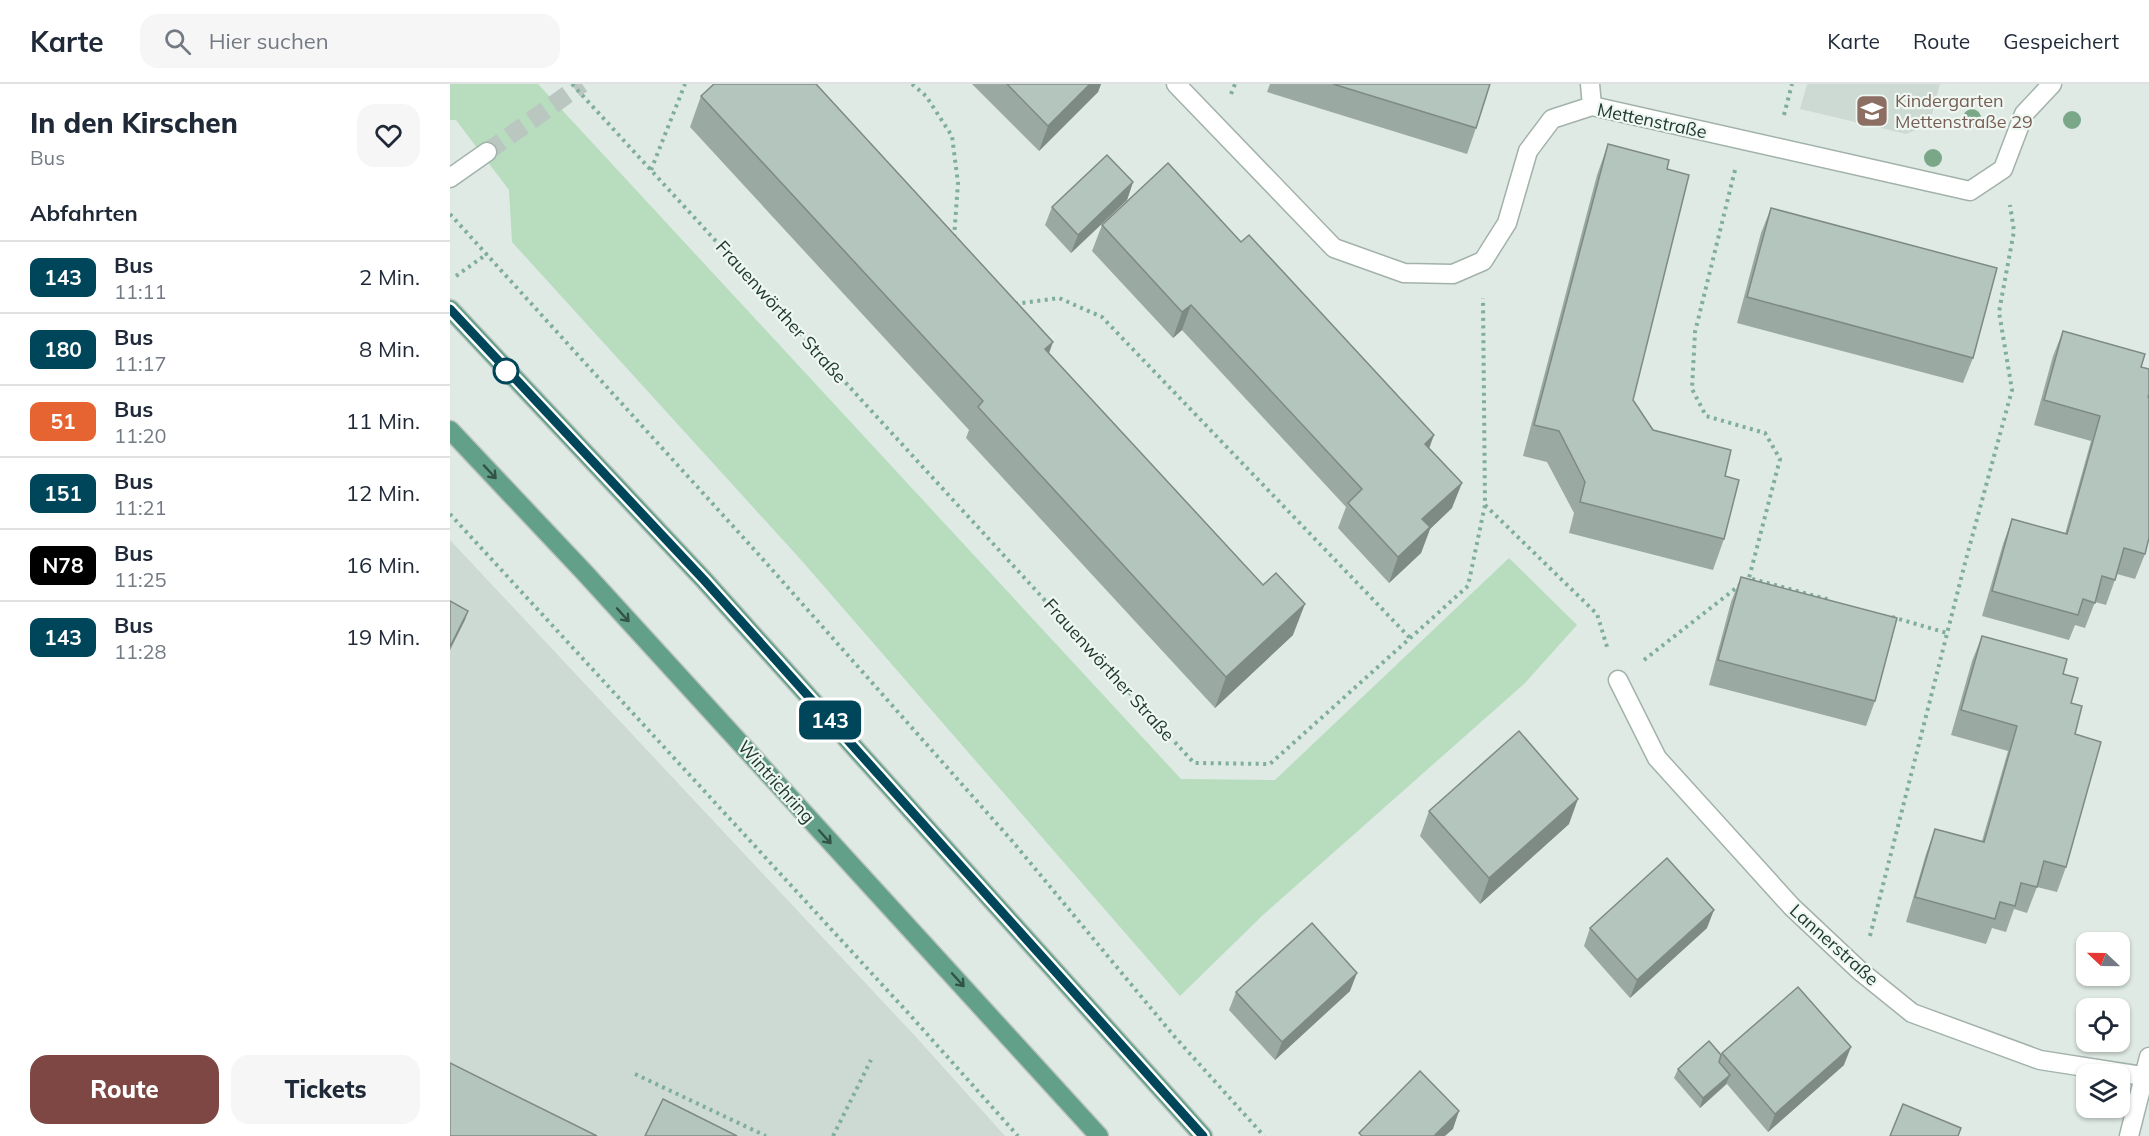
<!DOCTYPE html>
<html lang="de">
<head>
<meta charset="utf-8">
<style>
	body { margin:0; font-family:Mulish,sans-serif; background:#f6f6f7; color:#1f2937; height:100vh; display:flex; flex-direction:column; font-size:22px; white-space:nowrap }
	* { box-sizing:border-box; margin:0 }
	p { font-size:20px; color:#747a83 }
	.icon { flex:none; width:33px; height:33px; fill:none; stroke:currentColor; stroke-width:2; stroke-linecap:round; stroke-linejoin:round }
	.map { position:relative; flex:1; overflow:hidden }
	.drawer { display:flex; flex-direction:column; background:#fff; width:450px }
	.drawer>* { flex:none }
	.badge { padding:0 12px; border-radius:9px; font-size:21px; line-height:39px }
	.needle { width:39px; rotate:292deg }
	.controls { position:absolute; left:1626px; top:848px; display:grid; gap:12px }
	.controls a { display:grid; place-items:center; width:54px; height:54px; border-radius:12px; background:#fff; box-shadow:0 2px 4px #0004; font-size:30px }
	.map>.badge { position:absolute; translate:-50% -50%; box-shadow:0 0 0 3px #fff }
	h2 { padding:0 30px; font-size:22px; line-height:54px }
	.round { display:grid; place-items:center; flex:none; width:63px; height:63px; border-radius:18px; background:#f6f6f7 }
	.head { display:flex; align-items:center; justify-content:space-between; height:102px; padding:0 30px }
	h1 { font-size:28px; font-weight:800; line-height:45px }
	.action { display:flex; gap:12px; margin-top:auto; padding:12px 30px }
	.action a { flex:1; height:69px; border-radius:18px; background:#7e4744; color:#fff; font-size:24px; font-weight:800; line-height:69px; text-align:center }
	.action a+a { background:#f6f6f7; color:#1f2937 }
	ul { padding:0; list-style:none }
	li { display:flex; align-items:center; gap:18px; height:72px; padding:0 30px; border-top:2px solid #e0e1e3 }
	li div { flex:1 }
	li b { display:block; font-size:22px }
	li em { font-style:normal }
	li .badge { min-width:66px; font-weight:700; text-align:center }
	header { display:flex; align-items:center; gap:36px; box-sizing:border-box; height:84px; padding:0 30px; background:#fff; border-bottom:2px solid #e0e1e3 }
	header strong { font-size:28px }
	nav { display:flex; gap:33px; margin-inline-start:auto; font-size:21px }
	.search { width:420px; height:54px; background:#f6f6f7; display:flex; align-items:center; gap:15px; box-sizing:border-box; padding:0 21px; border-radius:18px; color:#747a83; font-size:22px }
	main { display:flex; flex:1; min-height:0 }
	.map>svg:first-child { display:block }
	.built { fill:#cddad3 }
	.green { fill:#b7dcbe }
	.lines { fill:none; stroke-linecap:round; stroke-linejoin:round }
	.minor-tunnel { stroke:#b9c7c0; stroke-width:18; stroke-dasharray:18 9; stroke-linecap:butt }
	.minor-casing { stroke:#a2b2aa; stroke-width:21 }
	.primary-casing { stroke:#bcc4c1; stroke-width:21 }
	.path { stroke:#7fae9b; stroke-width:4; stroke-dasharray:3 4.5; stroke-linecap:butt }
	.minor { stroke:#fff; stroke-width:18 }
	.primary { stroke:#63a08a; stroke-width:18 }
	.tree { fill:#7ba789 }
	.wall { fill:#9ba9a3 }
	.shaded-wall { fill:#7e8a84 }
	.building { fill:#b4c5bd; stroke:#7e8a84; stroke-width:1.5 }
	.oneway { stroke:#315446 }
	.line-casing { stroke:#fff; stroke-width:14 }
	.line { stroke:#00465a; stroke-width:9 }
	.stop-dot { fill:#fff; stroke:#00465a; stroke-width:3 }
	.labels { text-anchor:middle; stroke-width:4.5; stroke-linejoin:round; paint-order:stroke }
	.education-label { font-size:18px; fill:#785e54; stroke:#eff7f2; text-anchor:start }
	.street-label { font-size:18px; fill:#203a30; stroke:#eff7f2 }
</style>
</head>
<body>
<header>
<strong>Karte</strong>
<div class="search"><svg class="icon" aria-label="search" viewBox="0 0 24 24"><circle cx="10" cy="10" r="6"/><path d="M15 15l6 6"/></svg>Hier suchen</div>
<nav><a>Karte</a><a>Route</a><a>Gespeichert</a></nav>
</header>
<main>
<section class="drawer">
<div class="head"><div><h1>In den Kirschen</h1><p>Bus</p></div><a class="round"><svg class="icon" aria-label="heart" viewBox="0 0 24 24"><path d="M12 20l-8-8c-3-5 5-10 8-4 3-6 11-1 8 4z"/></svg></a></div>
<h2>Abfahrten</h2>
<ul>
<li><span class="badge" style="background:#00465a;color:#fff">143</span><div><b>Bus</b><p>11:11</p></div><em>2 Min.</em></li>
<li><span class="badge" style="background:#00465a;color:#fff">180</span><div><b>Bus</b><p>11:17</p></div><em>8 Min.</em></li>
<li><span class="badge" style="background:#e66432;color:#fff">51</span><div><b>Bus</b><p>11:20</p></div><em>11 Min.</em></li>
<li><span class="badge" style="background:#00465a;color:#fff">151</span><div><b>Bus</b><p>11:21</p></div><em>12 Min.</em></li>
<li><span class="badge" style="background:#000;color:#fff">N78</span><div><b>Bus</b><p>11:25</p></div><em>16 Min.</em></li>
<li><span class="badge" style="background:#00465a;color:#fff">143</span><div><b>Bus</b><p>11:28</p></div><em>19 Min.</em></li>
</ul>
<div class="action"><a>Route</a><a>Tickets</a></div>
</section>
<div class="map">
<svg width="1699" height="1052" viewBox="0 0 1699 1052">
	<rect width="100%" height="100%" fill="#dfeae4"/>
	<g class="built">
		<polygon points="1357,0 1490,0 1482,30 1471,44 1456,50 1350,25"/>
		<polygon points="0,456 466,953 555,1052 0,1052"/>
	</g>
	<polygon class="green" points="0,0 88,0 731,695 825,696 1059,474 1127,541 1075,599 813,831 730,912 352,477 62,158 59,106 6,36 0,36"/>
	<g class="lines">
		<polyline class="minor-tunnel" points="37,68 132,0"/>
		<g class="minor-casing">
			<g id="minor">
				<polyline points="726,0 884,164 954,189 1003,190 1033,177 1057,139 1078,67 1102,35 1142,22 1520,107 1553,85 1574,30 1602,0"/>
				<polyline points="1140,0 1142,22"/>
				<polyline points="0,94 37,68"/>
				<polyline points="1168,596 1207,674 1342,823 1410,887 1462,929 1590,976 1699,993"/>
				<polyline points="1679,1052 1699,973"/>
			</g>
		</g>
		<g class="primary-casing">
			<g id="primary">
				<polyline points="0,225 254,496 753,1052"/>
				<polyline points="0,346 134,488 649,1052"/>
			</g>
		</g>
		<g class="path">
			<polyline points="122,0 744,679 820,680 1018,502 1035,421 1033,214"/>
			<polyline points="462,0 476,12 502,52 508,99 504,154"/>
			<polyline points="781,10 785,0"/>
			<polyline points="1334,31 1342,0"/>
			<polyline points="201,86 235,0"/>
			<polyline points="1285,86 1245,248 1242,305 1256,332 1315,349 1330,375 1299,494"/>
			<polyline points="0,130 310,472 563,758 724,952 814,1052"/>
			<polyline points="6,192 37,170"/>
			<polyline points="565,220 609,214 652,233 960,554"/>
			<polyline points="1035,421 1147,530 1158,566"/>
			<polyline points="0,430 460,931 568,1052"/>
			<polyline points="1296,497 1299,494 1380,516"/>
			<polyline points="1442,533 1497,549"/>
			<polyline points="1194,576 1290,501"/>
			<polyline points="1420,852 1515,479 1562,306 1549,228 1564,147 1560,121"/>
			<polyline points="185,990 316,1052"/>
			<polyline points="383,1052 421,976"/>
		</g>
		<use href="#minor" class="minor"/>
		<use href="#primary" class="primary"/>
	</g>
	<g class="tree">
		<circle cx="1522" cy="34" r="9"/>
		<circle cx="1622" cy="36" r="9"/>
		<circle cx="1483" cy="74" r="9"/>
	</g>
	<g class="wall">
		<polygon points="522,0 651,0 648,8 589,67"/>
		<polygon points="820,0 1040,0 1026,44 1017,70 817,8"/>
		<polygon points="251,12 599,270 843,551 765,624 516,354 519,346 240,43"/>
		<polygon points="1158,60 1217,85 1183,316 1203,346 1275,392 1274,455 1263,486 1119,449 1124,429 1097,378 1073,372 1147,91"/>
		<polygon points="683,98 677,116 621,169 595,141 602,123"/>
		<polygon points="1321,124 1523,274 1513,299 1287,239 1311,149"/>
		<polygon points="652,141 979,364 1002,424 980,445 971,469 939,499 888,444 896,423 732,246 723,254 642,167"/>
		<polygon points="1613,247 1691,283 1698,313 1695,470 1685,495 1667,490 1656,521 1645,518 1635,544 1625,541 1619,556 1532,532 1553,460 1562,435 1615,450 1641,357 1584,341 1603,272"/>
		<polygon points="1291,493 1425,617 1416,642 1259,601 1281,518"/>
		<polygon points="1532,552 1613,590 1621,619 1625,650 1616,783 1607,808 1587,803 1577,829 1564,825 1556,848 1542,844 1536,860 1456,838 1476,770 1485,745 1532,757 1558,667 1501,651 1522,577"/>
		<polygon points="979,727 1119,740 1030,820 970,752"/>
		<polygon points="1140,844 1257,844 1180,914 1134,862"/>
		<polygon points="900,907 825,976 779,926 786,908"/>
		<polygon points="1272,969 1394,981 1318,1048 1277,1000 1250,1024 1224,994 1228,985 1271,971"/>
	</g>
	<g class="shaded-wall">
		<polygon points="640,0 651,0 648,8 589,67 598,42"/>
		<polygon points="683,98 677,116 621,169 628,151"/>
		<polygon points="741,221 732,246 723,254 732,228"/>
		<polygon points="603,258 592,289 595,265"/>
		<polygon points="984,351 975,376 975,360"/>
		<polygon points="1012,399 1002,424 980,445 971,469 939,499 948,473 972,435"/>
		<polygon points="855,520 843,551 765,624 776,593"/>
		<polygon points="18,527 15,536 0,566 0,564"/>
		<polygon points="1128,715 1119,740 1030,820 1039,794"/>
		<polygon points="1264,826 1257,844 1180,914 1187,896"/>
		<polygon points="907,889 900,907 825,976 832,958"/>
		<polygon points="1401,963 1394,981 1318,1048 1325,1030"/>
		<polygon points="1280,991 1276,1000 1250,1024 1253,1014"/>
		<polygon points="1009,1027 1003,1045 995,1052 984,1052"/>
	</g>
	<g class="building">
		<polygon points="264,0 366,0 603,258 595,265 813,501 826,489 855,520 776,593 528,323 533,317 251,12"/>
		<polygon points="557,0 640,0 598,42"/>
		<polygon points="883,0 1040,0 1026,44"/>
		<polygon points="1158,60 1219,76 1217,85 1239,91 1183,316 1203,346 1281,366 1275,392 1289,396 1274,455 1130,418 1135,398 1109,347 1084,341"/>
		<polygon points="657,71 683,98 628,151 602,123"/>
		<polygon points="718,79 791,158 799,151 984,351 975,360 1012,399 972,435 980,443 948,473 898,419 912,405 741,221 732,228 652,141"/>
		<polygon points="1321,124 1547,184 1523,274 1297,213"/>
		<polygon points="1613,247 1695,270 1691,283 1699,285 1699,310 1698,313 1699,314 1699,454 1695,470 1674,464 1665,496 1652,492 1645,519 1633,515 1628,531 1542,507 1562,435 1617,450 1650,332 1594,316"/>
		<polygon points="1291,493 1447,534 1425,617 1268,576"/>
		<polygon points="0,517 18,527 0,563"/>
		<polygon points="1532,552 1617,575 1613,590 1628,594 1621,619 1632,622 1625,650 1651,658 1616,783 1594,777 1587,803 1571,799 1565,822 1550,818 1545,835 1465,813 1485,745 1534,758 1567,642 1511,626"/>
		<polygon points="1069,647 1128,715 1039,794 979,727"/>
		<polygon points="1217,774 1264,826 1187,896 1140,844"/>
		<polygon points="862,839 907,889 832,958 786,908"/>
		<polygon points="1348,903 1401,963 1325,1030 1272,969"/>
		<polygon points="1259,957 1271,971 1269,978 1280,991 1253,1014 1228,985"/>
		<polygon points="0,979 147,1052 0,1052"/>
		<polygon points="970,987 1009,1027 984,1052 912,1052 909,1049"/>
		<polygon points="213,1015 287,1052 195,1052"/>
		<polygon points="1453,1020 1511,1044 1508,1052 1440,1052"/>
	</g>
	<defs><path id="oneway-shaft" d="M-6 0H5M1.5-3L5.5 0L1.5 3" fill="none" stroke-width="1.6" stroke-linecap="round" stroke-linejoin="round" transform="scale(1.5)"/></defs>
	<g class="oneway">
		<use href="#oneway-shaft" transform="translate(40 388) rotate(47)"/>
		<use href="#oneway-shaft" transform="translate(173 531) rotate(48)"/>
		<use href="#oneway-shaft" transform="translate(375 753) rotate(48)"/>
		<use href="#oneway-shaft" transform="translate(508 896) rotate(48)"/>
	</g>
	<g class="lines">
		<g class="line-casing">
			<polyline id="line" points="0,225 254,496 753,1052"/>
		</g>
		<use href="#line" class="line"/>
	</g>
	<defs>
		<g id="school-square" transform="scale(1.725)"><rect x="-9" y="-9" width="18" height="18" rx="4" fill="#8d6e63" stroke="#eff7f2"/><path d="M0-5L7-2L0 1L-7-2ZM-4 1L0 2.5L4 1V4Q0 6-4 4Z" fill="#fff"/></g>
	</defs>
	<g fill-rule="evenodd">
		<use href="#school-square" x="1422" y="27"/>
	</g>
	<circle class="stop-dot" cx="56" cy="287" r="12"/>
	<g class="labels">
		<g class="education-label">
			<text x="1445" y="23">Kindergarten<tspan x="1445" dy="21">Mettenstraße 29</tspan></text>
		</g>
		<g class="street-label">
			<text transform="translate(1202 37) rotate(12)" y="6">Mettenstraße</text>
			<text transform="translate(331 228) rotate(48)" y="6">Frauenwörther Straße</text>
			<text transform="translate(659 586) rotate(48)" y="6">Frauenwörther Straße</text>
			<text transform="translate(326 698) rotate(48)" y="6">Wintrichring</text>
			<text transform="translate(1384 861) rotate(42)" y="6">Lannerstraße</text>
		</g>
	</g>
</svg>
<div class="controls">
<a><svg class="needle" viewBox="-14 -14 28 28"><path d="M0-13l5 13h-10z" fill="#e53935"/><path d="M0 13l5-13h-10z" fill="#747a83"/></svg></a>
<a><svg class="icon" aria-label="locate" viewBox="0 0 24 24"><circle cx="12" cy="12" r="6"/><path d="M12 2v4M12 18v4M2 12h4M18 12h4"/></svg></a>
<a><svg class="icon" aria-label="layers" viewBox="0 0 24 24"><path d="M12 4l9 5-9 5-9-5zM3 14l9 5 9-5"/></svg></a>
</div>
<b class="badge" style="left:380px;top:636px;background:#00465a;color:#fff">143</b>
</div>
</main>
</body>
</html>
